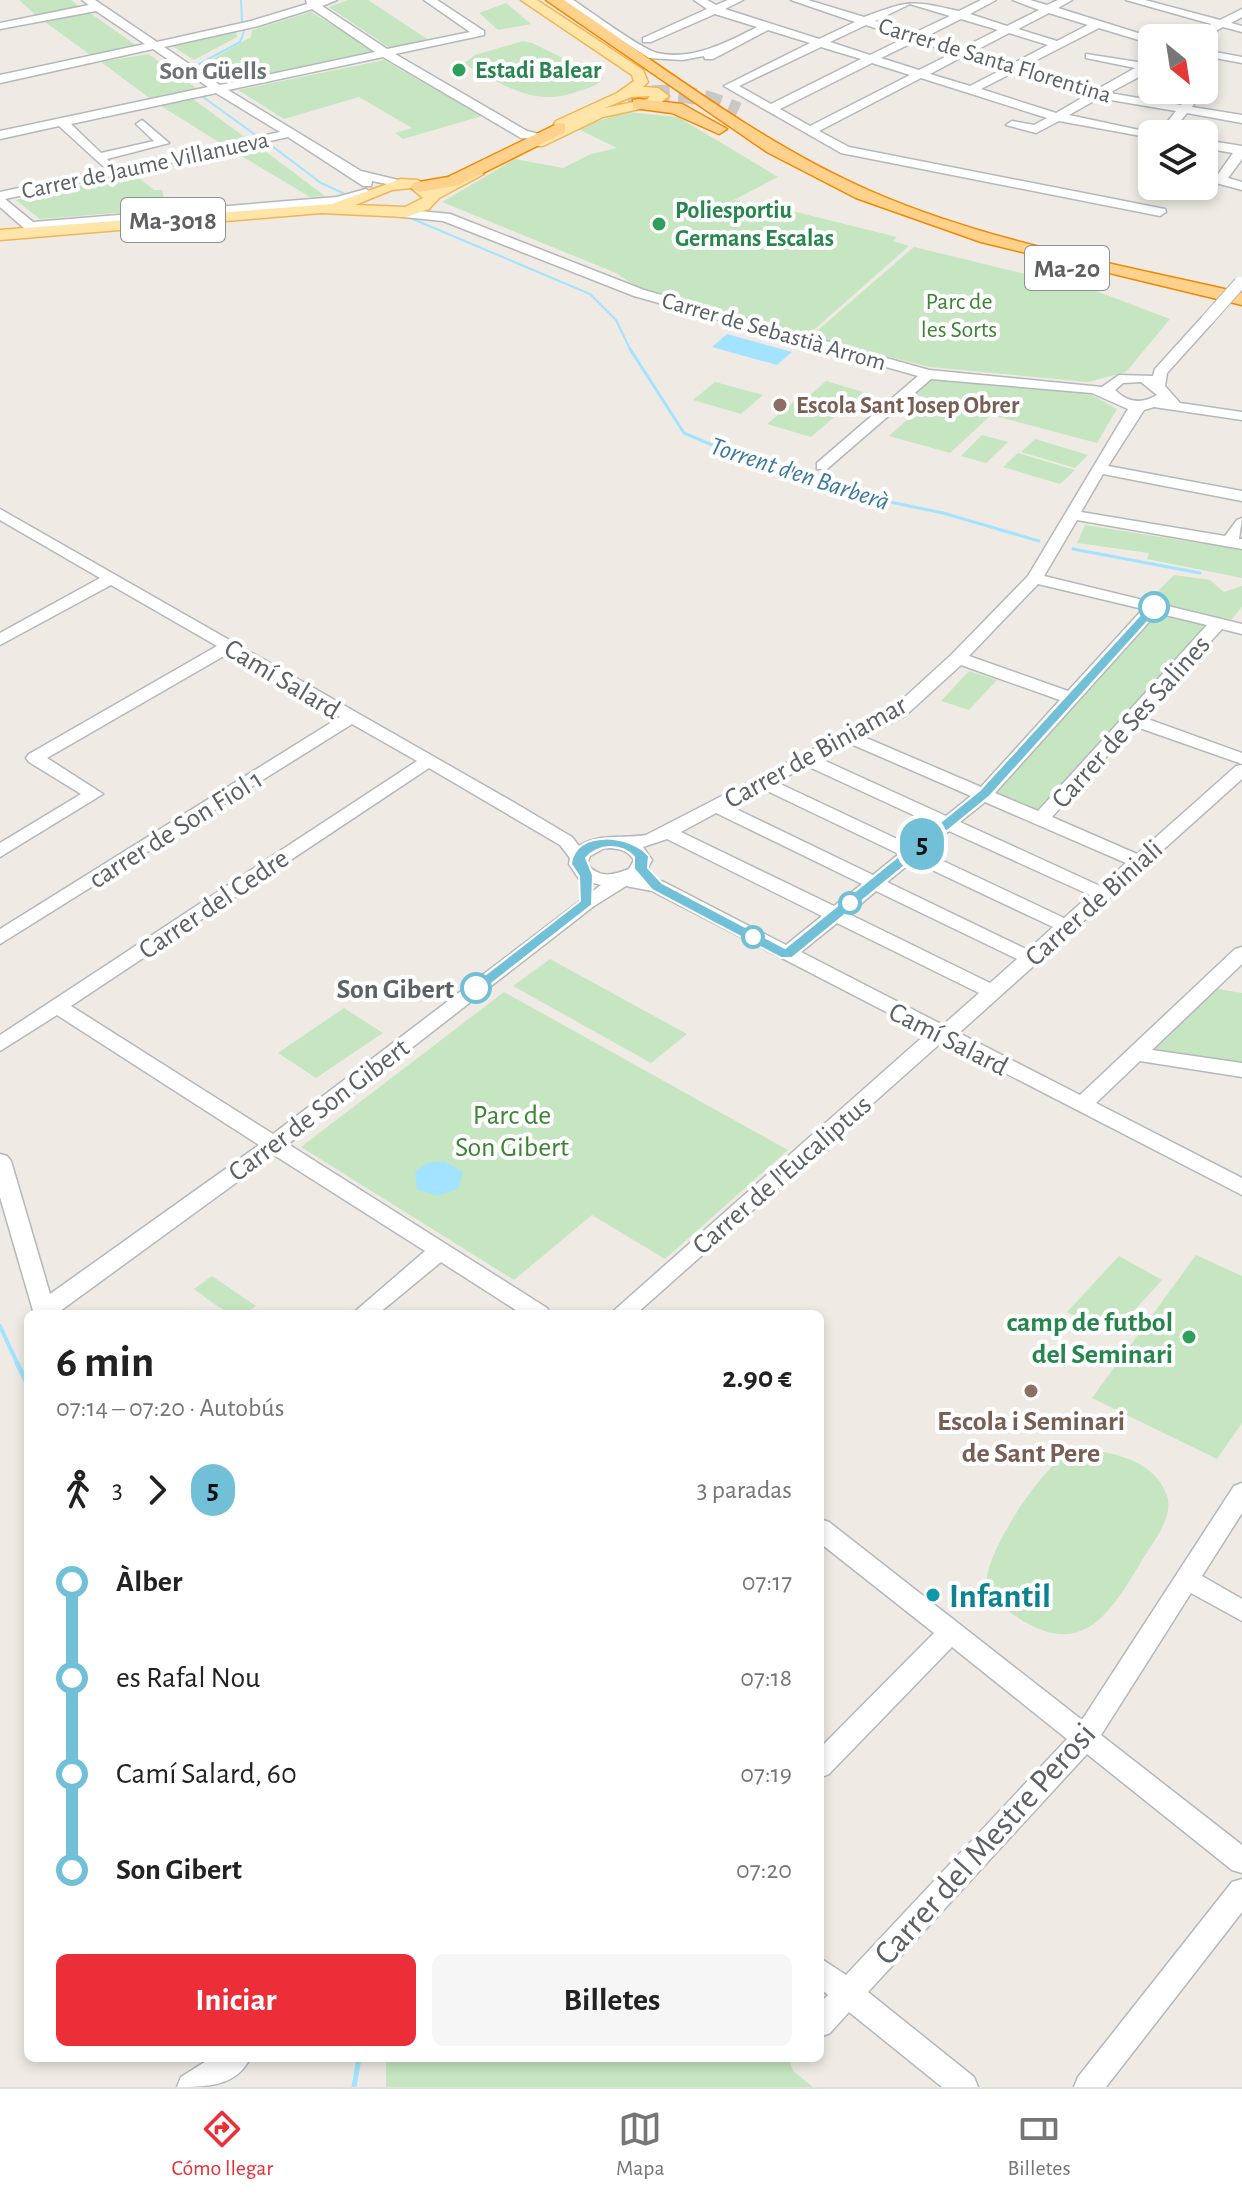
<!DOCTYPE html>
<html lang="es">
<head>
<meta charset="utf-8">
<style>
	body { margin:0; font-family:"Alegreya Sans",sans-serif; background:#f6f6f6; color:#222; height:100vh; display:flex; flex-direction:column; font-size:30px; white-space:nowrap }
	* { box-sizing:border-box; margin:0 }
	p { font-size:26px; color:#767676 }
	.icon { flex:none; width:44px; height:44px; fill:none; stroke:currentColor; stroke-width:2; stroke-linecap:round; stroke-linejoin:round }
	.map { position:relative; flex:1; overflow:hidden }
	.side { position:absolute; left:24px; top:1310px; width:800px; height:752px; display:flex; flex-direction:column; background:#fff; border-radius:12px; box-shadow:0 4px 12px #0003 }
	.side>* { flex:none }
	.badge { padding:0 16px; border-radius:26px; font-size:28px; line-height:52px }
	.needle { width:52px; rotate:150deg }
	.buttons { position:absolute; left:1138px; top:24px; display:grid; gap:16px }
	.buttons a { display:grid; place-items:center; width:80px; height:80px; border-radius:12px; background:#fff; box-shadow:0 4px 12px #0003; font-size:40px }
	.map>.badge { position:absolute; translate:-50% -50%; box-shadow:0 0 0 4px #fff }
	.legs { display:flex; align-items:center; gap:12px; height:88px; padding:0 32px; font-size:26px }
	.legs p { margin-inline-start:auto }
	.overview { display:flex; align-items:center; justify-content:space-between; height:136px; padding:0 32px }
	h1 { font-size:44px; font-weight:600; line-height:60px }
	.cta { display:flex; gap:16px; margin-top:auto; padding:16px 32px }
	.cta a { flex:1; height:92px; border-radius:12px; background:#eb2e37; color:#fff; font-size:32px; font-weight:600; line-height:92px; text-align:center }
	.cta a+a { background:#f6f6f6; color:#222 }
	ul { padding:0 32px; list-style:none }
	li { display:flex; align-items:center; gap:28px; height:96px; font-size:30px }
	li i { display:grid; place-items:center; width:12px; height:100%; margin:0 10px; background:currentColor }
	li i::after { content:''; width:20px; height:20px; margin:-10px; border:6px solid; border-radius:50%; background:#fff }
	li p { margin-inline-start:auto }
	li:first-child i { background:linear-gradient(#0000 50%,currentColor 0) }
	li:last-child i { background:linear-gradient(currentColor 50%,#0000 0) }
	.tab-bar { display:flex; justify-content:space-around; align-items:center; height:112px; border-top:2px solid #e0e0e0; background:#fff; font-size:22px; color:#767676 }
	.tab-bar a { display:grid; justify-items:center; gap:4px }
	.tab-bar .on { color:#eb2e37 }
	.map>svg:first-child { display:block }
	.green { fill:#c5e6c0 }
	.water { fill:#a3e3ff }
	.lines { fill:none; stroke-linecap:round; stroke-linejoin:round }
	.stream-far3 { stroke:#a3e3ff; stroke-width:2 }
	.stream-far2 { stroke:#a3e3ff; stroke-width:3 }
	.stream-far1 { stroke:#a3e3ff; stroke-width:4 }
	.stream { stroke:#a3e3ff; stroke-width:5 }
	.highway-tunnel { stroke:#cac8c4; stroke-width:17; stroke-dasharray:17 9; stroke-linecap:butt }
	.minor-casing { stroke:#b4b7bb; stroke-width:3 }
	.major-casing { stroke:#f2b459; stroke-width:3 }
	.highway-casing { stroke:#f28800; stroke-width:3 }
	.minor { fill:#fff; fill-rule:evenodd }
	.major { fill:#ffe6a8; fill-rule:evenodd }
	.highway { fill:#fed28c; fill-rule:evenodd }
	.minor-bridge-casing { stroke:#b4b7bb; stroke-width:14; stroke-linecap:butt }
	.minor-bridge { stroke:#fff; stroke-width:12 }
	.line-1 { fill:#72c0d8; stroke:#fff; stroke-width:2 }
	.leisure-dot { fill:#2e9e5b; stroke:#fff; stroke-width:3 }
	.education-dot { fill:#8d6e63; stroke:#fff; stroke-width:3 }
	.stop-1-dot { fill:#fff; stroke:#72c0d8; stroke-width:4 }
	.culture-dot { fill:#0f9aa8; stroke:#fff; stroke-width:3 }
	.labels { text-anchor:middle; stroke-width:8; stroke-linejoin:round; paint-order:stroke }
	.far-street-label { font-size:24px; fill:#5c6165; stroke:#fff }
	.far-leisure-label { font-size:24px; font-weight:bold; fill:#27864d; stroke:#fff; text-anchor:start }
	.far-park-label { font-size:24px; fill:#3a8434; stroke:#fff }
	.far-education-label { font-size:24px; font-weight:bold; fill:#785e54; stroke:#fff; text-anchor:start }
	.far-neighbourhood-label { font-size:26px; font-weight:bold; fill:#6d7377; stroke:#fff }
	.shield { fill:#fff; stroke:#8d9093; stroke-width:2 }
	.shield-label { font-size:26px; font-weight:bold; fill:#5c6165 }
	.far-water-label { font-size:26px; font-style:italic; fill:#3a79a0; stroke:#fff }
	.street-label { font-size:28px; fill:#5c6165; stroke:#fff }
	.stop-label { font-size:28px; font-weight:bold; fill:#5c6165; stroke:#fff; text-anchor:end }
	.park-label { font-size:28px; fill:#3a8434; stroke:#fff }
	.leisure-label { font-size:28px; font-weight:bold; fill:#27864d; stroke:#fff; text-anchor:end }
	.education-label { font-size:28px; font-weight:bold; fill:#785e54; stroke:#fff }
	.near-culture-label { font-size:34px; font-weight:bold; fill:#0d838f; stroke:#fff; text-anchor:start }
	.near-street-label { font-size:34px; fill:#5c6165; stroke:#fff }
</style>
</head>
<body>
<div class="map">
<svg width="1242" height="2087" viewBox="0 0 1242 2087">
	<rect width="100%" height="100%" fill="#efebe4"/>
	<g class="green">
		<polygon points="19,0 71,0 80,7 36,15"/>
		<polygon points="348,0 368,0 432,42 391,49 329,7"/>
		<polygon points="506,3 531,24 498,30 479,13"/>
		<polygon points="311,12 375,51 232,84 202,65 251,37 252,30"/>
		<polygon points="90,13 137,46 92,56 45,22"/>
		<polygon points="236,32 237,37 194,60 172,46"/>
		<path d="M523,41L532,43L604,78C597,86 586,89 576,92C531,108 503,83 463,64L475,55Z"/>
		<polygon points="148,54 150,55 199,90 152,100 101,62"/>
		<polygon points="384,60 482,116 403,139 395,133 412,128 359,97 284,119 238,90"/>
		<polygon points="193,99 246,138 222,144 161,106"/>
		<polygon points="627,112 678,117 778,177 734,200 763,208 768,205 897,237 893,241 909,246 808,335 644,292 616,273 442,202 515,159 563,168 591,154 617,148 576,128"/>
		<polygon points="257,145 325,196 310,197 233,151"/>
		<polygon points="133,173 154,190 162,190 166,209 40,219 16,200"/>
		<polygon points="914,247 1096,291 1170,319 1126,372 1088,382 930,367 810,337"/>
		<polygon points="940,380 1088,393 1117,409 1097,443 909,393 926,382"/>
		<polygon points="826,381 863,392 811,437 767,424 803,394 809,396"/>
		<polygon points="715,382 763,395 741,414 693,400"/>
		<polygon points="929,400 989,417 950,453 889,436"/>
		<polygon points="982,435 1008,442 986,463 961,456"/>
		<polygon points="1035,439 1088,455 1075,468 1021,452"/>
		<polygon points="1018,453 1075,470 1060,484 1003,467"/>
		<polygon points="1085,525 1242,550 1242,578 1147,559 1149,553 1077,543"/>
		<polygon points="1174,575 1210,580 1224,592 1242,586 1242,607 1231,620 1218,623 1041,819 985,793 1154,606 1149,600"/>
		<polygon points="969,671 997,680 969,710 941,701"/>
		<polygon points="550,959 687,1034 651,1063 513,986"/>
		<polygon points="1206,987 1242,993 1242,1070 1137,1054"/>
		<polygon points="504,992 788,1150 665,1259 592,1215 514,1280 301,1147"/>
		<polygon points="344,1008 383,1033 316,1078 278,1053"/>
		<polygon points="1196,1255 1242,1276 1242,1423 1217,1459 1092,1398"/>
		<polygon points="1119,1256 1162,1280 1111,1336 1067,1312"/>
		<path d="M212,1276L256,1306C233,1324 214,1303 194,1289Z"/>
		<path d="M1100,1451C1128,1457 1157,1466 1167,1496C1174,1516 1154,1541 1144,1557C1113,1608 1086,1661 1020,1619C1008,1612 990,1598 987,1584C983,1556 1044,1462 1070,1454C1079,1451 1091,1452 1100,1451Z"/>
		<polygon points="386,2058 789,2058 793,2071 813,2087 386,2087"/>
	</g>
	<g class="water">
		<polygon points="727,334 792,352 777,365 712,347"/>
		<polygon points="444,1161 463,1172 458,1189 437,1196 417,1189 415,1172 427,1163"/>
	</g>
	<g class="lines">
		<g class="stream-far3">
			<polyline points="241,0 242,23"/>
			<polyline points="199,64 240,42 244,31"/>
			<polyline points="203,97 257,136"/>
			<polyline points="268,143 321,183 343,193"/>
			<polyline points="408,217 590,294 616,320 631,351"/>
		</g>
		<g class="stream-far2">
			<polyline points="630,349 684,433 750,461 866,497 943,513 1039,541"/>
			<polyline points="1073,549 1200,573"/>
		</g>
		<polyline class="stream-far1" points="0,1326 18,1365"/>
		<g class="stream">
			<polyline points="17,1363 28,1385"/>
			<polyline points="354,2087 359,2058"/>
		</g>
		<path class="highway-tunnel" d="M627,98C667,88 701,94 738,111"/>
		<g class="minor-casing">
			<g id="minor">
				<path d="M82,0H95L157,42L251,21L307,4L306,0H337L322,6L387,49L470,32L424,0H437L484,31V35L395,54L527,131L543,135L537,139L521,138L383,57L228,90L361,171L402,181V187L372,181L371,186H363L288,137L5,199L33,222L337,197L366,189L372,193L338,205L25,229L0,207V192L280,132L216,93L71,124L101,153L154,141L136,124L142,120L169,143L107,159L111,164L105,168L59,126L0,139V131L208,87L153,49L0,83V75L145,44L96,11L0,29V23L89,5ZM312,9L375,52L220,85L164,47L258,26Z"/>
				<path d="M559,0H573C590,11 641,49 657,53C692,61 728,42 757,27L715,14L651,42H643V38L707,9L694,0H707L716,5L728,0H743L725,9L819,39L855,22L791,0H808L864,17C910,0 910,0 959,11L981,0H996L970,14L1007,26L1039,10L1013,0H1030L1047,5L1058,0H1072L1058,8L1154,38L1152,44L1099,28L1023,67L1096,90L1135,68L1086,58V54L1144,63L1152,60V70L1109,93L1181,105L1193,90L1204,89L1192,107L1242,115V123L1187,113L1170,134H1152V138L1059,121L1036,133L1006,125L1012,121L1034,125L1047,118L921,78L819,131L849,147L1165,209L1166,212L1160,216L841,153L724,86L810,43L768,30L713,59H705L704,56L682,60L649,58ZM910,4L950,16L914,33L875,21ZM1049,13L1088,25L1057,41L1018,29ZM961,19L998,30L962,48L925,37ZM866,25L905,38L870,55L830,42ZM1009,33L1048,45L1012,64L973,52ZM916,41L953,53L919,70L881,58ZM821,47L861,59L771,104L739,86ZM964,56L1003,69L970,86L930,74ZM872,63L910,75L810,126L780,109ZM1014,72L1087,95L1056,113L981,89ZM1099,98L1176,111L1158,134L1069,115Z"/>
				<polygon points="1126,0 1145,0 1220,20 1242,9 1242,17 1231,23 1242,26 1242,32 1223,27 1203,38 1189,38 1211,24"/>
				<polygon points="1204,50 1242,57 1242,63 1204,56"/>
				<polygon points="1204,140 1242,146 1242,159 1228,178 1242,182 1242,190 1216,183 1214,180 1233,153 1204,148"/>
				<polygon points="1152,144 1152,154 1146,154 1146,148"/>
				<path d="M399,209L450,214L644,290L929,370L1102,387L1119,375L1153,376L1155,369L1203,316H1213V322L1167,373L1165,386L1180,403L1242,412V420L1154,407L1144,410L1108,466L1242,491V501L1103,474L1081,512L1225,536L1237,520L1242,518L1239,539H1242V549L1077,520L1044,576L1242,624V634L1222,629L1142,717L1242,753V764L1134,726L1052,817L1137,854L1236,766L1242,765V779L959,1033L1080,1095L1235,949L1242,947V964L1152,1050L1242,1063V1077L1140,1061L1096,1103L1242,1178V1195L943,1041L636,1314H610L927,1033L652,891L626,886L594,906L288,1144L547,1308L550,1314H522L441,1262L378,1314H352L425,1251L274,1155L56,1314H34L0,1197V1154L7,1156L11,1161L50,1294L259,1145L57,1015L0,1051V1035L417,761L352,724L0,944V929L340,717L229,653L47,758L103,794L0,857V843L81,794L29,762L26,758L29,754L217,646L111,585L0,645V633L100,578L0,520V509L515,803L572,837L579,846C600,833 623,839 646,835L893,708L952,654L1028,576L1128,409L1092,393L931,379L827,469H817V463L918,376L634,296L443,221L394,216V210ZM1141,382L1157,395C1142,404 1128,403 1115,390L1123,383ZM1038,584L1143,609L1068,691L969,656ZM1157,613L1207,625L1038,811L995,793ZM961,665L1060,700L981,787L864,737L905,716ZM851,744L971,796L946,816L821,759ZM807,766L935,825L910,845L776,782ZM429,768L560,845L570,858L569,864L579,879L601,885L273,1134L71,1006ZM763,789L899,854L873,875L730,806ZM985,802L1126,863L1100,886L960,822ZM716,813L862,884L834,906L681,832ZM949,831L1090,895L1064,918L924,852ZM667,839L822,916L786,945L664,882L643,877L652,860L643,847ZM605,848C617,848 627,849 634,860L629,869C614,875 599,879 587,864L590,856ZM913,861L1053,927L1028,950L887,882ZM876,891L1017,959L990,983L849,914ZM837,923L979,993L943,1025L801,952Z"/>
				<polygon points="1242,1483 1242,1513 1202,1576 1242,1599 1242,1621 1191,1593 1101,1735 1242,1845 1242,1873 1232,1870 1087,1754 868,1992 974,2077 978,2087 942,2087 849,2012 830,2033 820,2037 820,2003 828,1995 820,1988 820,1958 846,1975 1067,1739 952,1647 829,1774 820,1778 820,1748 934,1633 820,1543 820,1519 829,1522 1082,1720 1234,1486"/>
				<polygon points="1242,1879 1242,1912 1106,2087 1074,2087 1078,2077 1232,1882"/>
				<path d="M211,2058H250C237,2087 204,2087 177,2087L181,2077Z"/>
			</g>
		</g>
		<g class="major-casing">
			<g id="major">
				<path d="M521,0H537L643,70L648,82L643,87L658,88L669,96L658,105L603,117L543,146H533V140L558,128L554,124L556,121L617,93L634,81L632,75ZM650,96L648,99L605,108L631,97Z"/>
				<path d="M471,171L484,174L439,198L429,209L406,217L321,213L0,240V230L332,204L401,179L418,180L432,189ZM411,188L423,198L405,207L355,205L392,190Z"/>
			</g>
		</g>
		<g class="highway-casing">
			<g id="highway">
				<path d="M546,0H564C662,66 759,142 868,190C986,242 1117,264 1242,293V305L981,242L856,198L767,152Z"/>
				<polygon points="639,99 682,104 727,129 719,134 672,113 633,108 633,100"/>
				<polygon points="559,123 565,124 565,132 459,185 419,192 410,187 413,183 448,177"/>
			</g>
		</g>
		<use href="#minor" class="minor"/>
		<use href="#major" class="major"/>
		<use href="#highway" class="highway"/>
		<g class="minor-bridge-casing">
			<polyline id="minor-bridge" points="1208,319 1240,283"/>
		</g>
		<use href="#minor-bridge" class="minor-bridge"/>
	</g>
	<path class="line-1" d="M1150,604L1161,607L990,796L792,958H781L652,890L634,869V857C621,843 599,844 586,858L593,875L592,905L481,992L476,993L468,988L580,901L579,876L571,864C575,828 632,835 649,856L648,868L662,883L785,948L980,790Z"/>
	<g class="leisure-dot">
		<circle cx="459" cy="70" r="8"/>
		<circle cx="659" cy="224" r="8"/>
		<circle cx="1189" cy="1337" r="8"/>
	</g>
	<g class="education-dot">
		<circle cx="780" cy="405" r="8"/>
		<circle cx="1031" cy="1391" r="8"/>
	</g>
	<g class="stop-1-dot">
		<circle cx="1154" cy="607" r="14"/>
		<circle cx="850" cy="903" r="10"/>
		<circle cx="753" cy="937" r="10"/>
		<circle cx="476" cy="988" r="14"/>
	</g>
	<circle class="culture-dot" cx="933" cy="1595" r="8"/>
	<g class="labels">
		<g class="far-street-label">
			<text transform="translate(995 60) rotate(17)" y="8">Carrer de Santa Florentina</text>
			<text transform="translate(145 165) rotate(-12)" y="8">Carrer de Jaume Villanueva</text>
			<text transform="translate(774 331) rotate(16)" y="8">Carrer de Sebastià Arrom</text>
		</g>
		<g class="far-leisure-label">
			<text x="475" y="78">Estadi Balear</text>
			<text x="675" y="218">Poliesportiu<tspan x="675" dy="28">Germans Escalas</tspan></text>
		</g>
		<g class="far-park-label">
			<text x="959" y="309">Parc de<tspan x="959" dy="28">les Sorts</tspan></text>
		</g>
		<g class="far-education-label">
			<text x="796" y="413">Escola Sant Josep Obrer</text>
		</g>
		<g class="far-neighbourhood-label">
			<text x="213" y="79">Son Güells</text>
		</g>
		<g class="shield">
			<rect x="121" y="198" width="104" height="44" rx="6"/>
			<rect x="1025" y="246" width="84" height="44" rx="6"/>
		</g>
		<g class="shield-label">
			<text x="173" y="229">Ma-3018</text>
			<text x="1067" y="277">Ma-20</text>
		</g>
		<g class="far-water-label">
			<text transform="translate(800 473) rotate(18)" y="9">Torrent d'en Barberà</text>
		</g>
		<g class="street-label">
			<text transform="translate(283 678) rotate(31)" y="10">Camí Salard</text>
			<text transform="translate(1130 721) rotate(-48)" y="10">Carrer de Ses Salines</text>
			<text transform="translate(815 751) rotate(-29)" y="10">Carrer de Biniamar</text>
			<text transform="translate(175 828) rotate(-32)" y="10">carrer de Son Fiol 1</text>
			<text transform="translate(1093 902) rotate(-42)" y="10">Carrer de Biniali</text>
			<text transform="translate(213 903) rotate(-34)" y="10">Carrer del Cedre</text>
			<text transform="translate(949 1038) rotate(27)" y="10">Camí Salard</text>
			<text transform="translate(318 1109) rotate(-37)" y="10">Carrer de Son Gibert</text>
			<text transform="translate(781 1174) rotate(-41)" y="10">Carrer de l'Eucaliptus</text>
		</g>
		<g class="stop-label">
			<text x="454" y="998">Son Gibert</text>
		</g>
		<g class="park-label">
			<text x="512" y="1124">Parc de<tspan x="512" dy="32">Son Gibert</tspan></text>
		</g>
		<g class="leisure-label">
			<text x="1173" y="1331">camp de futbol<tspan x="1173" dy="32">del Seminari</tspan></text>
		</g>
		<g class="education-label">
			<text x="1031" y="1430">Escola i Seminari<tspan x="1031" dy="32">de Sant Pere</tspan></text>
		</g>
		<g class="near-culture-label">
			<text x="949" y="1607">Infantil</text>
		</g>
		<g class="near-street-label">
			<text transform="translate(984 1843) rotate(-48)" y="12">Carrer del Mestre Perosi</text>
		</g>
	</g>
</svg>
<div class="buttons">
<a><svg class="needle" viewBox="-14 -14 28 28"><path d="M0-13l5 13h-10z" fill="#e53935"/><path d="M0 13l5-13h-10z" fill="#767676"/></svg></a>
<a><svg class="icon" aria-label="layers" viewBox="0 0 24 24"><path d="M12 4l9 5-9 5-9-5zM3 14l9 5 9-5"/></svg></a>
</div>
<b class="badge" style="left:922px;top:844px;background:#72c0d8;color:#111">5</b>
<section class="side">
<div class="overview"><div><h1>6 min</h1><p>07:14 – 07:20 · Autobús</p></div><b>2.90 €</b></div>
<div class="legs"><svg class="icon" aria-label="walk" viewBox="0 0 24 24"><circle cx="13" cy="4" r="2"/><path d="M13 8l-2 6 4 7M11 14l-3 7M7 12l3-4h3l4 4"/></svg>3<svg class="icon" aria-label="forward" viewBox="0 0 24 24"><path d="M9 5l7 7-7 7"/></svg><b class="badge" style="background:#72c0d8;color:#111">5</b><p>3 paradas</p></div>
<ul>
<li><i style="color:#72c0d8"></i><b>Àlber</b><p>07:17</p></li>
<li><i style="color:#72c0d8"></i><span>es Rafal Nou</span><p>07:18</p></li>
<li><i style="color:#72c0d8"></i><span>Camí Salard, 60</span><p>07:19</p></li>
<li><i style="color:#72c0d8"></i><b>Son Gibert</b><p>07:20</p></li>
</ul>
<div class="cta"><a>Iniciar</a><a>Billetes</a></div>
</section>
</div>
<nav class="tab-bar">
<a class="on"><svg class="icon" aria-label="directions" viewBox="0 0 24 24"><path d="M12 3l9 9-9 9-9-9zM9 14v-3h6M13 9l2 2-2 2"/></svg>Cómo llegar</a>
<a><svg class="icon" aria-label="map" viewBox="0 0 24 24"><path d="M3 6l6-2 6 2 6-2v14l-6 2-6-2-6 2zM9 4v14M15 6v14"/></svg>Mapa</a>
<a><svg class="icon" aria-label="tickets" viewBox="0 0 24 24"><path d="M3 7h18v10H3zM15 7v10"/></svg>Billetes</a>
</nav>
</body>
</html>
